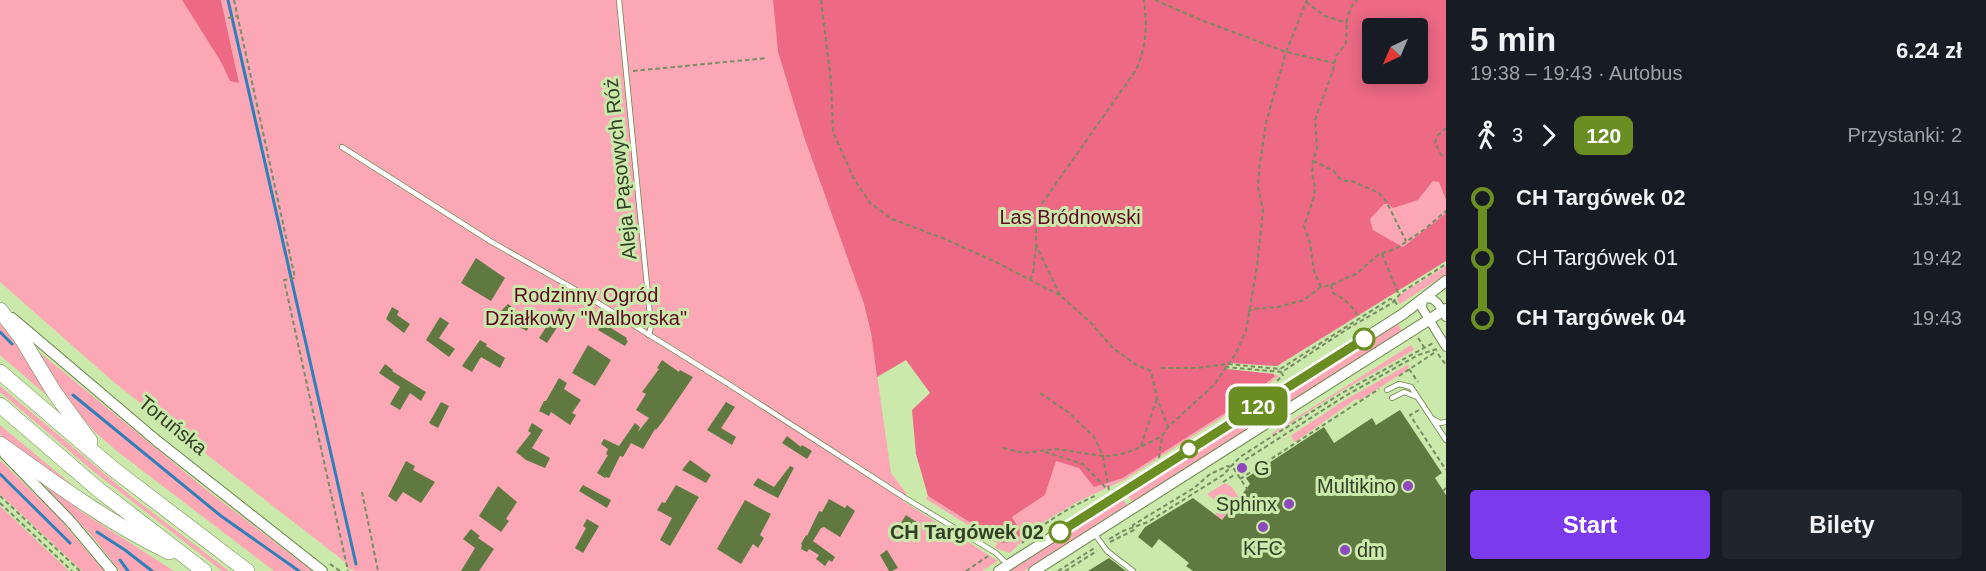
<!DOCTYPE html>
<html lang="pl">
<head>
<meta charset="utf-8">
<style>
	body { margin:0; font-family:Helvetica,sans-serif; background:#20242c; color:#f1f3f6; height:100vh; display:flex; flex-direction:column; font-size:22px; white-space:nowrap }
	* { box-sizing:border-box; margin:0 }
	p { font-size:20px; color:#9ea1a6 }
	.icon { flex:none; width:33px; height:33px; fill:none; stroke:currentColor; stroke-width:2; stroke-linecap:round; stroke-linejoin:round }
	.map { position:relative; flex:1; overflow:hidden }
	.drawer { display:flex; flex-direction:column; background:#171b24; width:540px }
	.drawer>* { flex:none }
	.badge { padding:0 12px; border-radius:9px; font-size:21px; line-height:39px }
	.needle { width:39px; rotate:224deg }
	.buttons { position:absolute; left:1362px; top:18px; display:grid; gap:12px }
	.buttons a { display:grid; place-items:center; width:66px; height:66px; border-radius:6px; background:#171b24; box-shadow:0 3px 15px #0003; font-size:30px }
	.map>.badge { position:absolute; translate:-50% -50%; box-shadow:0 0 0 3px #fff }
	.legs { display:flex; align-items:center; gap:9px; height:66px; padding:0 24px; font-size:20px }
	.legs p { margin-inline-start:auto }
	.summary { display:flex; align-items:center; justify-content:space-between; height:102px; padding:0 24px }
	h1 { font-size:33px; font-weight:700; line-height:45px }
	.cta { display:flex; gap:12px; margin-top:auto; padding:12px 24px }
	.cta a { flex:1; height:69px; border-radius:6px; background:#7c3aed; color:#fff; font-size:24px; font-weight:700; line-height:69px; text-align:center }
	.cta a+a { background:#20242c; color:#f1f3f6 }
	ul { padding:0 24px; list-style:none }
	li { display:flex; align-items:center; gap:21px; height:60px; font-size:22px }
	li i { display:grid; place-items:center; width:9px; height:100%; margin:0 8px; background:currentColor }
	li i::after { content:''; width:15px; height:15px; margin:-8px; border:4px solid; border-radius:50%; background:#171b24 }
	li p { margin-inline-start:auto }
	li:first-child i { background:linear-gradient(#0000 50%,currentColor 0) }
	li:last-child i { background:linear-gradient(currentColor 50%,#0000 0) }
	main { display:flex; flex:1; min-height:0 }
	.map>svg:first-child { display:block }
	.green { fill:#fba7b5 }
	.forest { fill:#ed6986; fill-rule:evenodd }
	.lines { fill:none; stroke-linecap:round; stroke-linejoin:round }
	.stream { stroke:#307fb8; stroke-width:3 }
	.building { fill:#5f7940 }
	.service-casing { stroke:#69834a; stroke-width:6 }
	.minor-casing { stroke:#69834a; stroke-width:10 }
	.tertiary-casing { stroke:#69834a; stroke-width:12 }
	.motorway-casing { stroke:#69834a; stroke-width:16 }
	.path { stroke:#788c63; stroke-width:2; stroke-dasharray:4.5 3; stroke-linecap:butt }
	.service { stroke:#fff; stroke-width:4.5 }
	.minor { stroke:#fff; stroke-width:8 }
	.tertiary { stroke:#fff; stroke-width:10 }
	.motorway { stroke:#fff; stroke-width:15 }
	.line-1-casing { stroke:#fff; stroke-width:14 }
	.line-1 { stroke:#6b8e23; stroke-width:9 }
	.stop-1-dot { fill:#fff; stroke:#6b8e23; stroke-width:3 }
	.poi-dot { fill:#8d49bd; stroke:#cbe9ab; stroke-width:2 }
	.labels { text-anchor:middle; stroke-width:6; stroke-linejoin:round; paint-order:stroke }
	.street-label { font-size:20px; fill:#333e26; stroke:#cbe9ab }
	.park-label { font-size:20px; fill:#5e0925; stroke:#cbe9ab }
	.poi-label { font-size:20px; fill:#333e26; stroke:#cbe9ab; text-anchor:start }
	.stop-label { font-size:20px; font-weight:bold; fill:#333e26; stroke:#cbe9ab; text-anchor:end }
</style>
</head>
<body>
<main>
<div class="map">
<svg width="1446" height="571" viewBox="0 0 1446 571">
	<rect width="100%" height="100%" fill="#cbe9ab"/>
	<g class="green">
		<polygon points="0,0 182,0 221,62 230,81 239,83 221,0 773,0 778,52 804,137 864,304 871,333 891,473 907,494 903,501 998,561 982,571 356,571 347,568 345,562 116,384 0,282"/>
		<polygon points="1433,181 1439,181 1446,200 1446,214 1403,247 1373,230 1370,218 1384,204 1418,200"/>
		<polygon points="1446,266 1446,274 1400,304 1397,300 1401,294"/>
		<polygon points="0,319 14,336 51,399 0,355"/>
		<polygon points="1398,324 1402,331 1132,502 1128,495"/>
		<polygon points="1411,345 1414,350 1338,393 1272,435 1272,433"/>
		<polygon points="38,351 203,487 312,571 274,571 118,452 96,433 69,403"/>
		<polygon points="1409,364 1407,370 1360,400 1356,399 1295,442 1291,436 1278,444 1345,400"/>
		<polygon points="1274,374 1279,376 1248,401 1124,480 1077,502 1040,524 1040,525 1023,536 1024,539 1010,553 995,548 997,543 926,499 928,496 1003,543 1009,542 1023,534 1012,517 1045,495 1056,460 1079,468 1098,484 1123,478 1247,399 1274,378"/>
		<polygon points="0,386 131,496 229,571 222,571 93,471 0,392"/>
		<polygon points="0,425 89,499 31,460 0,435"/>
		<polygon points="0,460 57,516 104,571 82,571 0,494"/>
		<polygon points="1225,483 1232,487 1239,498 1205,542 1217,516 1215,514 1222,506 1207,494"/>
		<polygon points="45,486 78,507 77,509 174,571 120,571 92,536"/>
		<polygon points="1122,498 1127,505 1024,571 1010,571"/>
		<polygon points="0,506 69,571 0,571"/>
	</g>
	<g class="forest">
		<polygon points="182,0 221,0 239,83 230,81 221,62"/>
		<path d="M773,0H1446V200L1439,182L1433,181L1418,200L1393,208L1388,204H1384L1370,219L1373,230L1403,247L1445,214L1446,211V261L1277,366L1230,363L1227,369L1274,374V377L1247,399L1123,478L1094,487L1079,468L1056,461L1045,495L1012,517L1023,534L1010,542L1003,543L928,496L916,454L912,410L930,393L906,360L877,377L871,333L864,304L804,137L778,52ZM1418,28V74H1372V28Z"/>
	</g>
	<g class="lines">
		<g class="stream">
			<polyline points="228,0 356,564"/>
			<polyline points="0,332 12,344"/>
			<polyline points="73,395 221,516 299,571"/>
			<polyline points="0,474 70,543"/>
			<polyline points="97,532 125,550 152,571"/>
			<polyline points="120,560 128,571"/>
		</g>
	</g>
	<g class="building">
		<polygon points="476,258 505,278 491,301 461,283"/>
		<polygon points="508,304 516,310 513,314 531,321 527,331 517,326 518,325 501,311"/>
		<polygon points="392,307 399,311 397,315 410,324 404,333 386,319"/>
		<polygon points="559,308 567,312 547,343 539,338"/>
		<polygon points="440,317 449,323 439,338 455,349 449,357 426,340"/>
		<polygon points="603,323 627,338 626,340 628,341 625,346 598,330"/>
		<polygon points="480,340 487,344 486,346 505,358 500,368 481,357 472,372 462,366"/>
		<polygon points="588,345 611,360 595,386 572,373"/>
		<polygon points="662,360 679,372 680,370 693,377 663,421 656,430 655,429 643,449 631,443 623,457 620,456 609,478 606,477 605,478 597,473 608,455 606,454 608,449 601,444 604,439 619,446 635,423 640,427 638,432 649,418 636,410 646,394 642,392 659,369 657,368"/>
		<polygon points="385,364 393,370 392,371 426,392 421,401 410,393 400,410 390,404 400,387 379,373"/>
		<polygon points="559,378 567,383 564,389 581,400 572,413 576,415 570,425 551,412 549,416 539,411 544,401 546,401"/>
		<polygon points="441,402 449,406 438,428 429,423"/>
		<polygon points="726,402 735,407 721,428 736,437 732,445 707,430"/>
		<polygon points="1400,410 1442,473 1435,478 1446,495 1446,571 1193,571 1186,566 1189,563 1159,539 1152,548 1138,537 1145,527 1193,498 1222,520 1250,484 1246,478 1324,427 1334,443 1372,418 1376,425"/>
		<polygon points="532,423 543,430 532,448 550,458 545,468 526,460 516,452 531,433 528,431"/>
		<polygon points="787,436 801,447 802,445 812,451 807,459 782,443"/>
		<polygon points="690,460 711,475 706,483 682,470"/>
		<polygon points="406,461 415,466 413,470 435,482 421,503 403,492 396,502 388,496"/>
		<polygon points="790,466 794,468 778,498 753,485 758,478 774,487"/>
		<polygon points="583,485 611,500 607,508 579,491"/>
		<polygon points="676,485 699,497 670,546 660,540 672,518 657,510 662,502 665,503"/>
		<polygon points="498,486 517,502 506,519 509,521 501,532 479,516"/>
		<polygon points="829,499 845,508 847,505 855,511 840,537 824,527 821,528 813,541 835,557 832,562 829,560 825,566 816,559 819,555 809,549 807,552 801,549 802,545 801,544 806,535 807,536 819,511 822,512"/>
		<polygon points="745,500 771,514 760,535 764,538 758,548 753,544 741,564 717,549"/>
		<polygon points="906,515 918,523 909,537 897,529"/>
		<polygon points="587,519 599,526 583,553 575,548 586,528 583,526"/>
		<polygon points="471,529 480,536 478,538 494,549 479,571 461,571 475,548 463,539"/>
		<polygon points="887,550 898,568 892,571 889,571 880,555"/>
		<polygon points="1109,558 1126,571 1088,571"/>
	</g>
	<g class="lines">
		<g class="service-casing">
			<g id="service">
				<polyline points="619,0 651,326 649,335"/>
				<polyline points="342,147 490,241 590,298 730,385 905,498 996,553 1008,565"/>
				<polyline points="1387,390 1399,384 1411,387 1446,440"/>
				<polyline points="1392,398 1404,392 1417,397"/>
				<polyline points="1433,419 1440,423 1446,422"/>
				<polyline points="1094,533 1107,551 1133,571"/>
			</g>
		</g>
		<g class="minor-casing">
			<path id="minor" d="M1446,317C1440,307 1436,295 1423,299L1422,308L1446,347"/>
		</g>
		<g class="tertiary-casing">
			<g id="tertiary">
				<polyline points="12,318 157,441 322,571"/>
				<polyline points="5,454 70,521 112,571"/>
				<polyline points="999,571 1403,314 1446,281"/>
				<polyline points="1034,571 1446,309"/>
			</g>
		</g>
		<g class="motorway-casing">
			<g id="motorway">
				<polyline points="0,310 22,339 54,392 90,441"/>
				<polyline points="0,372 112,468 247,571"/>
				<polyline points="0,405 99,490 204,571"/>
				<path d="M0,444C54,483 109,523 169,552"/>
			</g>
		</g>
		<g class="path">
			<polyline points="234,0 295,278 284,280 348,571"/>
			<polyline points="821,0 831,81 833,132 853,177 870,203 892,219 945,239 996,262 1061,296 1091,323 1113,348 1135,364 1151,371 1157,398 1168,427"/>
			<polyline points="1155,0 1201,20 1286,52 1334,63"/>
			<polyline points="1306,2 1325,16 1347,23"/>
			<polyline points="228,18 237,16"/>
			<polyline points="633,71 767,58"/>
			<polyline points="1442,156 1435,143 1437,136 1446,128"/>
			<polyline points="1313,161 1334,171 1338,177 1344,181 1352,181 1379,193 1386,201 1406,241"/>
			<polyline points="1382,254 1399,295"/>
			<polyline points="1030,280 1033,274 1036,245"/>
			<path d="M1331,285L1333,293C1344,298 1353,307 1359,317"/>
			<polyline points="1321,287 1314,271 1310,243 1304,226 1314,197 1315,187 1312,174 1313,161 1317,148 1315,120 1333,70 1336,56 1346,43 1347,19 1351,7 1357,0"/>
			<path d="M1060,295L1036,245V229L1041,205L1136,70C1147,44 1147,28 1144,0"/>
			<polyline points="1248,312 1253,309 1278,307 1304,300 1321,287 1331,285 1356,274 1378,255 1397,248 1425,229 1446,211"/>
			<polyline points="1418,338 1424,347"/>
			<polyline points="1438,354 1446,365"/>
			<polyline points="1225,367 1282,372 1352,326 1392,303 1402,292 1446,264"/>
			<polyline points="1161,368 1196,368 1227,364 1280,369 1390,299 1394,300 1398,306"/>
			<polyline points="1409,369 1418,382"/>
			<polyline points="1399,376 1437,351"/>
			<polyline points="1277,381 1283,375 1279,369"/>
			<polyline points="1419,410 1410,415 1446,470"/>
			<polyline points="1141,446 1157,398"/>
			<polyline points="1003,448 1024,453 1056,449 1103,456 1094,437 1068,412 1040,393"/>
			<polyline points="1045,452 1083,464 1107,489"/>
			<polyline points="1159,458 1162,436 1168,427 1214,385 1236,353 1246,331 1257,266 1263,210 1258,188 1259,170 1266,123 1286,52 1307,0"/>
			<polyline points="1235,471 1245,460 1345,396 1418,355 1437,349"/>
			<polyline points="1240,479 1379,389"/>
			<polyline points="1223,482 1236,474"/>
			<path d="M1109,490L1103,456C1126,456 1143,446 1162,436"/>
			<polyline points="1443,491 1446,488"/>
			<polyline points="362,492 378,571"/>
			<polyline points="0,496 80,571"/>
			<polyline points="0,503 72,571"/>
			<polyline points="1109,539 1123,531 1148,522 1223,475 1240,457 1268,439 1342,393 1433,343"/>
			<polyline points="1110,542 1134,530 1133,525 1194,488 1210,474 1228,466 1234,469 1249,492"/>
			<path d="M1022,543C1040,525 1071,506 1095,496"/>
			<polyline points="330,564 340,571"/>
			<polyline points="966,571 988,556"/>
			<polyline points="1058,571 1096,547"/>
			<polyline points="1065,571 1097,551"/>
		</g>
		<use href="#service" class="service"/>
		<use href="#minor" class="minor"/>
		<use href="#tertiary" class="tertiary"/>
		<use href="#motorway" class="motorway"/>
	</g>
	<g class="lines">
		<g class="line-1-casing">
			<polyline id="line-1" points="1060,532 1364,339"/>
		</g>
		<use href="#line-1" class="line-1"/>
	</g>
	<g class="stop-1-dot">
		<circle cx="1364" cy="339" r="10"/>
		<circle cx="1189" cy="449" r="8"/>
		<circle cx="1060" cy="532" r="10"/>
	</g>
	<g class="poi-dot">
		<circle cx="1242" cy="468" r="6"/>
		<circle cx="1408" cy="486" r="6"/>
		<circle cx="1289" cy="504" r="6"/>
		<circle cx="1263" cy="527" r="6"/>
		<circle cx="1345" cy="550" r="6"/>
	</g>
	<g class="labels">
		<g class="street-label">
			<text transform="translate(620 169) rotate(-96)" y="7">Aleja Pąsowych Róż</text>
			<text transform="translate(173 425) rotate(39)" y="7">Toruńska</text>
		</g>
		<g class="park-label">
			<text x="1070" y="224">Las Bródnowski</text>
			<text x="586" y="302">Rodzinny Ogród<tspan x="586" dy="23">Działkowy "Malborska"</tspan></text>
		</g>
		<g class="poi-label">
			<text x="1254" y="475">G</text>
			<text x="1396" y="493" text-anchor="end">Multikino</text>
			<text x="1277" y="511" text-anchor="end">Sphinx</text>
			<text x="1263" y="555" text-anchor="middle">KFC</text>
			<text x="1357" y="557">dm</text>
		</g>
		<g class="stop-label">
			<text x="1044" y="539">CH Targówek 02</text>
		</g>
	</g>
</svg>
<div class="buttons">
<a><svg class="needle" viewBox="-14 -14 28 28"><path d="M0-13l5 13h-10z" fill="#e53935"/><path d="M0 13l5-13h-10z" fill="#9ea1a6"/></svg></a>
</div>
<b class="badge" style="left:1258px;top:406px;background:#6b8e23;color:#fff">120</b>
</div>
<section class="drawer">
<div class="summary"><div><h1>5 min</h1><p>19:38 – 19:43 · Autobus</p></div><b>6.24 zł</b></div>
<div class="legs"><svg class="icon" aria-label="walk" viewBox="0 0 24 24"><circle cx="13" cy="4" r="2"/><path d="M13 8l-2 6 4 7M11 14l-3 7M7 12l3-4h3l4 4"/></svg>3<svg class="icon" aria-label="forward" viewBox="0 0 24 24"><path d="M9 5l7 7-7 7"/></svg><b class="badge" style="background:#6b8e23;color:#fff">120</b><p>Przystanki: 2</p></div>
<ul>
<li><i style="color:#6b8e23"></i><b>CH Targówek 02</b><p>19:41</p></li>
<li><i style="color:#6b8e23"></i><span>CH Targówek 01</span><p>19:42</p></li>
<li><i style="color:#6b8e23"></i><b>CH Targówek 04</b><p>19:43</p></li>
</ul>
<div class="cta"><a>Start</a><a>Bilety</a></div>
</section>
</main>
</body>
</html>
